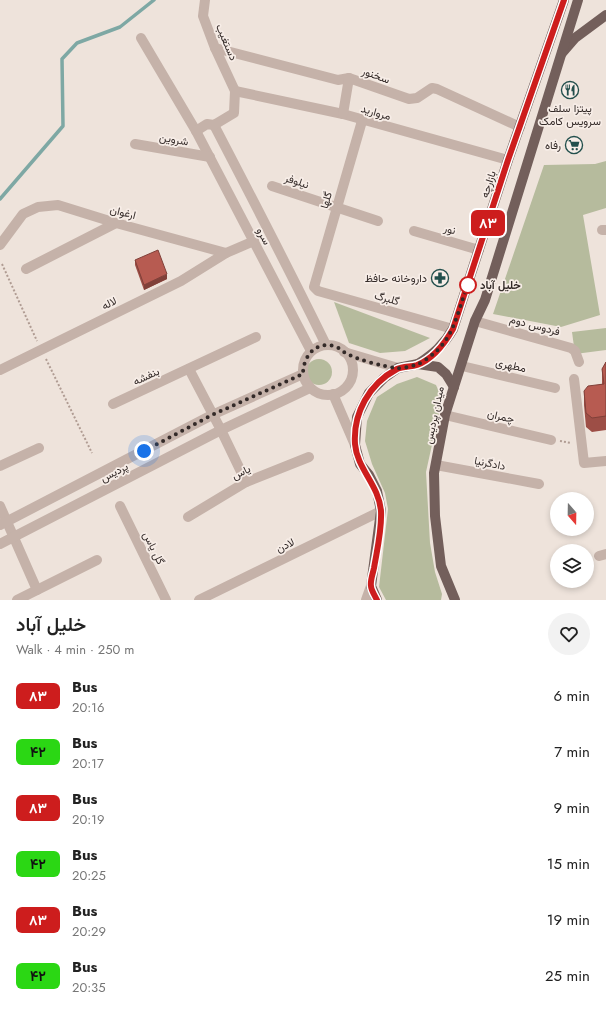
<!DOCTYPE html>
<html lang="en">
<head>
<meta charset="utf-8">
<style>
	body { margin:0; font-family:Jost,Vazirmatn,sans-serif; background:#f2f2f2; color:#222; height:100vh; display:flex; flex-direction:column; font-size:15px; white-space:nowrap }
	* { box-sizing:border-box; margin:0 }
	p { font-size:13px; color:#767676 }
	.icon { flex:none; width:22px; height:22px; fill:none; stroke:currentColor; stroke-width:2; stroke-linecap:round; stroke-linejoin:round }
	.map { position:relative; height:600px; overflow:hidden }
	.drawer { display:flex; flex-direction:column; background:#fff; flex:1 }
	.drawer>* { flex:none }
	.badge { padding:0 8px; border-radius:6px; font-size:14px; line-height:26px }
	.needle { width:26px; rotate:160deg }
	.controls { position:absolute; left:550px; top:492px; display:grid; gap:8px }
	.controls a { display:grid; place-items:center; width:44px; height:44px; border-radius:50%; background:#fff; box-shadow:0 2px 6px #0003; font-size:20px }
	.you { position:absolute; width:20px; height:20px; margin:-10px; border:3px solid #fff; border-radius:50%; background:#1a73e8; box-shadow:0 0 0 6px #1a73e833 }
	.map>.badge { position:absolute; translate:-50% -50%; box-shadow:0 0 0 2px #fff }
	.round { display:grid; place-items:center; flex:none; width:42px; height:42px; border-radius:21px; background:#f2f2f2 }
	.head { display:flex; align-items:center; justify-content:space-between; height:68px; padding:0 16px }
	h1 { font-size:19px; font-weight:600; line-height:30px }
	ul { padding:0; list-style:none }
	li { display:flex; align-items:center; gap:12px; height:56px; padding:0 16px }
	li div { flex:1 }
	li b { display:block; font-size:15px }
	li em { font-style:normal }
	li .badge { min-width:44px; font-weight:700; text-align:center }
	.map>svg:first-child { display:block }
	.green { fill:#b6bb9d }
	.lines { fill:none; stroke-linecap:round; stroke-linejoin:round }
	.stream { stroke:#7ea8a4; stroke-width:3.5 }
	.path { stroke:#b09c93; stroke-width:2; stroke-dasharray:2 2; stroke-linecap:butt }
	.minor { stroke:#c5b2a9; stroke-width:10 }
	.major { stroke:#735f5b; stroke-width:10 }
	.wall { fill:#9d4e46 }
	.shaded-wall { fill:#804039 }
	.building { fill:#b75b51; stroke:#804039 }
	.line-casing { stroke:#fff; stroke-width:9 }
	.line { stroke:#cd1d1d; stroke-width:6 }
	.walk { stroke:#332a28; stroke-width:4; stroke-dasharray:0 7.2 }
	.stop-dot { fill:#fff; stroke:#cd1d1d; stroke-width:2 }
	.labels { text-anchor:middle; stroke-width:3.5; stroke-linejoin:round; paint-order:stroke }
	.street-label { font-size:11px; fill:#332a28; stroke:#f7ede7 }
	.poi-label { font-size:11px; fill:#332a28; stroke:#f7ede7; text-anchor:end }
	.stop-label { font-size:11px; font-weight:bold; fill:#332a28; stroke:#f7ede7; text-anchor:start }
</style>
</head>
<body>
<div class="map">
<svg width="606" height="600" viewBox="0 0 606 600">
	<rect width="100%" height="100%" fill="#eee3db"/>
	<g class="green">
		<polygon points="606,161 606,208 583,215 600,315 561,327 493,314 544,165 595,164"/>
		<polygon points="334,302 430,338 405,351 380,353 349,343"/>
		<polygon points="606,328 606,350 575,354 572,332"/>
		<circle cx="319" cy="372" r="13"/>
		<polygon points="417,377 436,385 442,399 426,472 430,543 435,572 442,594 441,600 386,600 379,587 388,509 385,493 372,464 365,441 367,421 377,397 397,384"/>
	</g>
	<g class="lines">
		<polyline class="stream" points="0,199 63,126 62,59 77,43 120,27 154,0"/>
		<g class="path">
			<polyline points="2,264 37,341"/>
			<polyline points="46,359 92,453"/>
			<polyline points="560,441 571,443"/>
		</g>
		<g class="minor">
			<polyline points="141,38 196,131 311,351"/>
			<polyline points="215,48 338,80 349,78 409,99 417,98 432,88 437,89 520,127"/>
			<polyline points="235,91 343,114 508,160"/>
			<polyline points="343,114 349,78"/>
			<polyline points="362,121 314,287 318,291 453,329"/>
			<path d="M214,125C252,198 290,271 326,345"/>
			<polyline points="196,131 207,124 214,125 234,113 235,91 215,48 203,16 205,0"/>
			<polyline points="135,144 210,157"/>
			<polyline points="272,186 378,221"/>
			<polyline points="602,230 606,230"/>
			<polyline points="414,231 479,250"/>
			<polyline points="0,245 23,214 38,207 58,205 116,223 226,253 254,241"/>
			<polyline points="26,269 116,223"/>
			<polyline points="475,321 571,348 575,351 579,362"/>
			<circle cx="328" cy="370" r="25"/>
			<polyline points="344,352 398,368"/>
			<polyline points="462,366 555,388"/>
			<polyline points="189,369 221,430 246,482"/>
			<polyline points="0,370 181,281 226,253"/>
			<polyline points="574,379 584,463 606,461"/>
			<polyline points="333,394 355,445"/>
			<polyline points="113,404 256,337"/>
			<polyline points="445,415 551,440"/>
			<polyline points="436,465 539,484"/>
			<polyline points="0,466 39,448"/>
			<polyline points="0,506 37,590"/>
			<polyline points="120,506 166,600"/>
			<polyline points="188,517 246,482 309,457"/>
			<polyline points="0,525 212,415 303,374"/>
			<polyline points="0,544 221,430 310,388"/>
			<polyline points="599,556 606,554"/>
			<polyline points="17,600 97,560"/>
			<polyline points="199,600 381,511"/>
			<polyline points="366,600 371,586"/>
		</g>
		<g class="major">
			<polyline points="562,53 575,38 606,15"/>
			<path d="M418,364C433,354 444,345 453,329L508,160L564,0"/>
			<polyline points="377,600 371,586 381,511 377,491 369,475 360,464 355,445 357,417 369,393 384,378 398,368 418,364 438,367 446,374 454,387"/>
			<polyline points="455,600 441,566 435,516 434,473 445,415 475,321 485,300 578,0"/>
		</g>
	</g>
	<g class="wall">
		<polygon points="135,260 167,279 144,290 135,265"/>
		<polygon points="606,362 606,430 592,432 586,427 584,405 584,391 602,384 602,369"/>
	</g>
	<polygon class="shaded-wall" points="167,274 167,279 144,290 144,285"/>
	<g class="building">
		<polygon points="158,250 167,274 144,285 135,260"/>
		<polygon points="606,362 606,416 592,418 586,413 584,391 588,386 604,384 602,369"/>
	</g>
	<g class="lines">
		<g class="line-casing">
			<path id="line" d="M377,600C375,596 371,590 371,586C370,581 373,573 374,568C377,550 382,530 381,511C379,485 357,469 355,444C353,413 369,384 397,369C403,366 411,367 417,365C433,359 445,343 453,329L508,160L564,0"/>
		</g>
		<use href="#line" class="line"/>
		<path class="walk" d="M144,451L212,415L303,374C303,357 315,341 334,346C338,347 341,350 344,352C355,359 384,367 397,368C402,369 413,366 418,364C421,363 425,360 428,358C455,339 456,314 468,285"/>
	</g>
	<defs>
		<g id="restaurant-ring" transform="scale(0.9)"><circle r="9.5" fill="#f7ede7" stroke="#224f4c" stroke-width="1.5"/><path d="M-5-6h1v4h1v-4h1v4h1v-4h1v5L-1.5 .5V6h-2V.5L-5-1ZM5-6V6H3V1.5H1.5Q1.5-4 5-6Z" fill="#224f4c"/></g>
		<g id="supermarket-ring" transform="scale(0.9)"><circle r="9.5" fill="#f7ede7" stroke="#224f4c" stroke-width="1.5"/><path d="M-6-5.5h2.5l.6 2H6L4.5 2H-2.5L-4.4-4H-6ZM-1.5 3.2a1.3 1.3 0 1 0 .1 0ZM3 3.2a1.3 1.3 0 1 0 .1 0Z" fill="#224f4c"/></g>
		<g id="pharmacy-ring" transform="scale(0.9)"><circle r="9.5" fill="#f7ede7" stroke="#224f4c" stroke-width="1.5"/><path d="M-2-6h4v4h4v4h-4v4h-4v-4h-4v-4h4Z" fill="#224f4c"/></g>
	</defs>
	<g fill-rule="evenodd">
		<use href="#restaurant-ring" x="570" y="90"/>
		<use href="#supermarket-ring" x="574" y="145"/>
		<use href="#pharmacy-ring" x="440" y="278"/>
	</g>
	<circle class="stop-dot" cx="468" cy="285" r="8"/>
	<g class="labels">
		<g class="street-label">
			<text transform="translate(227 42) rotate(67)" y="4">دستغیب</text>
			<text transform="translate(376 75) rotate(20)" y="4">سخنور</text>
			<text transform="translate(376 112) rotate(16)" y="4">مروارید</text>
			<text transform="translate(174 139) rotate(10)" y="4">شروین</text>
			<text transform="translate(297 181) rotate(18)" y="4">نیلوفر</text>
			<text transform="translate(488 184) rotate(-72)" y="4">بازارچه</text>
			<text transform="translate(326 200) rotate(-74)" y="4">گلها</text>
			<text transform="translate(123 212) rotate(14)" y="4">ارغوان</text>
			<text transform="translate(450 229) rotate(16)" y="4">نور</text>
			<text transform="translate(264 236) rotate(62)" y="4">سرو</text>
			<text transform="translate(387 298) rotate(16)" y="4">گلبرگ</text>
			<text transform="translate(109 303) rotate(-26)" y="4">لاله</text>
			<text transform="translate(535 325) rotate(15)" y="4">فردوس دوم</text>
			<text transform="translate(511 365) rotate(13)" y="4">مطهری</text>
			<text transform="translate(146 376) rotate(-25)" y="4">بنفشه</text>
			<text transform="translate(434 415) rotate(-78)" y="4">میدان پردیس</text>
			<text transform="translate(501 416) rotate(13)" y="4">چمران</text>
			<text transform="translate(490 463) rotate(11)" y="4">دادگرنیا</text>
			<text transform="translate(114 472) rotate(-27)" y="4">پردیس</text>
			<text transform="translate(241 472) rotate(-26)" y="4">یاس</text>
			<text transform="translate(285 545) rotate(-26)" y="4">لادن</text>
			<text transform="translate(154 548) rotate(64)" y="4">گل یاس</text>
		</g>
		<g class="poi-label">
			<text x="570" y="112" text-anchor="middle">پیتزا سلف<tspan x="570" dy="13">سرویس کامک</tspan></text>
			<text x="561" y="149">رفاه</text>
			<text x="427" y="282">داروخانه حافظ</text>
		</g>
		<g class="stop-label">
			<text x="480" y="289">خلیل آباد</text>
		</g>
	</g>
</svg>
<div class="controls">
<a><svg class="needle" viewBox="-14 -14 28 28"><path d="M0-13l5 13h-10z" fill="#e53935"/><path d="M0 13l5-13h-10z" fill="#767676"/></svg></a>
<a><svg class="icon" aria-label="layers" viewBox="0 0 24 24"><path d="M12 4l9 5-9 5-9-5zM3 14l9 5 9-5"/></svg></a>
</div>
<div class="you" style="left:144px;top:451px"></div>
<b class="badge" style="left:488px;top:223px;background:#cd1d1d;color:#fff">۸۳</b>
</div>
<section class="drawer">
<div class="head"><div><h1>خلیل آباد</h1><p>Walk · 4 min · 250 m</p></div><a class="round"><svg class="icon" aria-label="heart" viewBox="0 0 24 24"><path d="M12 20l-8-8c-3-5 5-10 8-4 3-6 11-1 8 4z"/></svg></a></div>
<ul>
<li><span class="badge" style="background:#cd1d1d;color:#fff">۸۳</span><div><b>Bus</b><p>20:16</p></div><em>6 min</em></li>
<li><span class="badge" style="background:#2bd714;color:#111">۴۲</span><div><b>Bus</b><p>20:17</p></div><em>7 min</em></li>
<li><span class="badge" style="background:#cd1d1d;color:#fff">۸۳</span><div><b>Bus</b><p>20:19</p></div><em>9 min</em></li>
<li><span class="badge" style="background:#2bd714;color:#111">۴۲</span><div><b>Bus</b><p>20:25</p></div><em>15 min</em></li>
<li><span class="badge" style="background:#cd1d1d;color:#fff">۸۳</span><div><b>Bus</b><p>20:29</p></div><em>19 min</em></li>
<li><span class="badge" style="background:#2bd714;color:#111">۴۲</span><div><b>Bus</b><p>20:35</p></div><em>25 min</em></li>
</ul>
</section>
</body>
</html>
